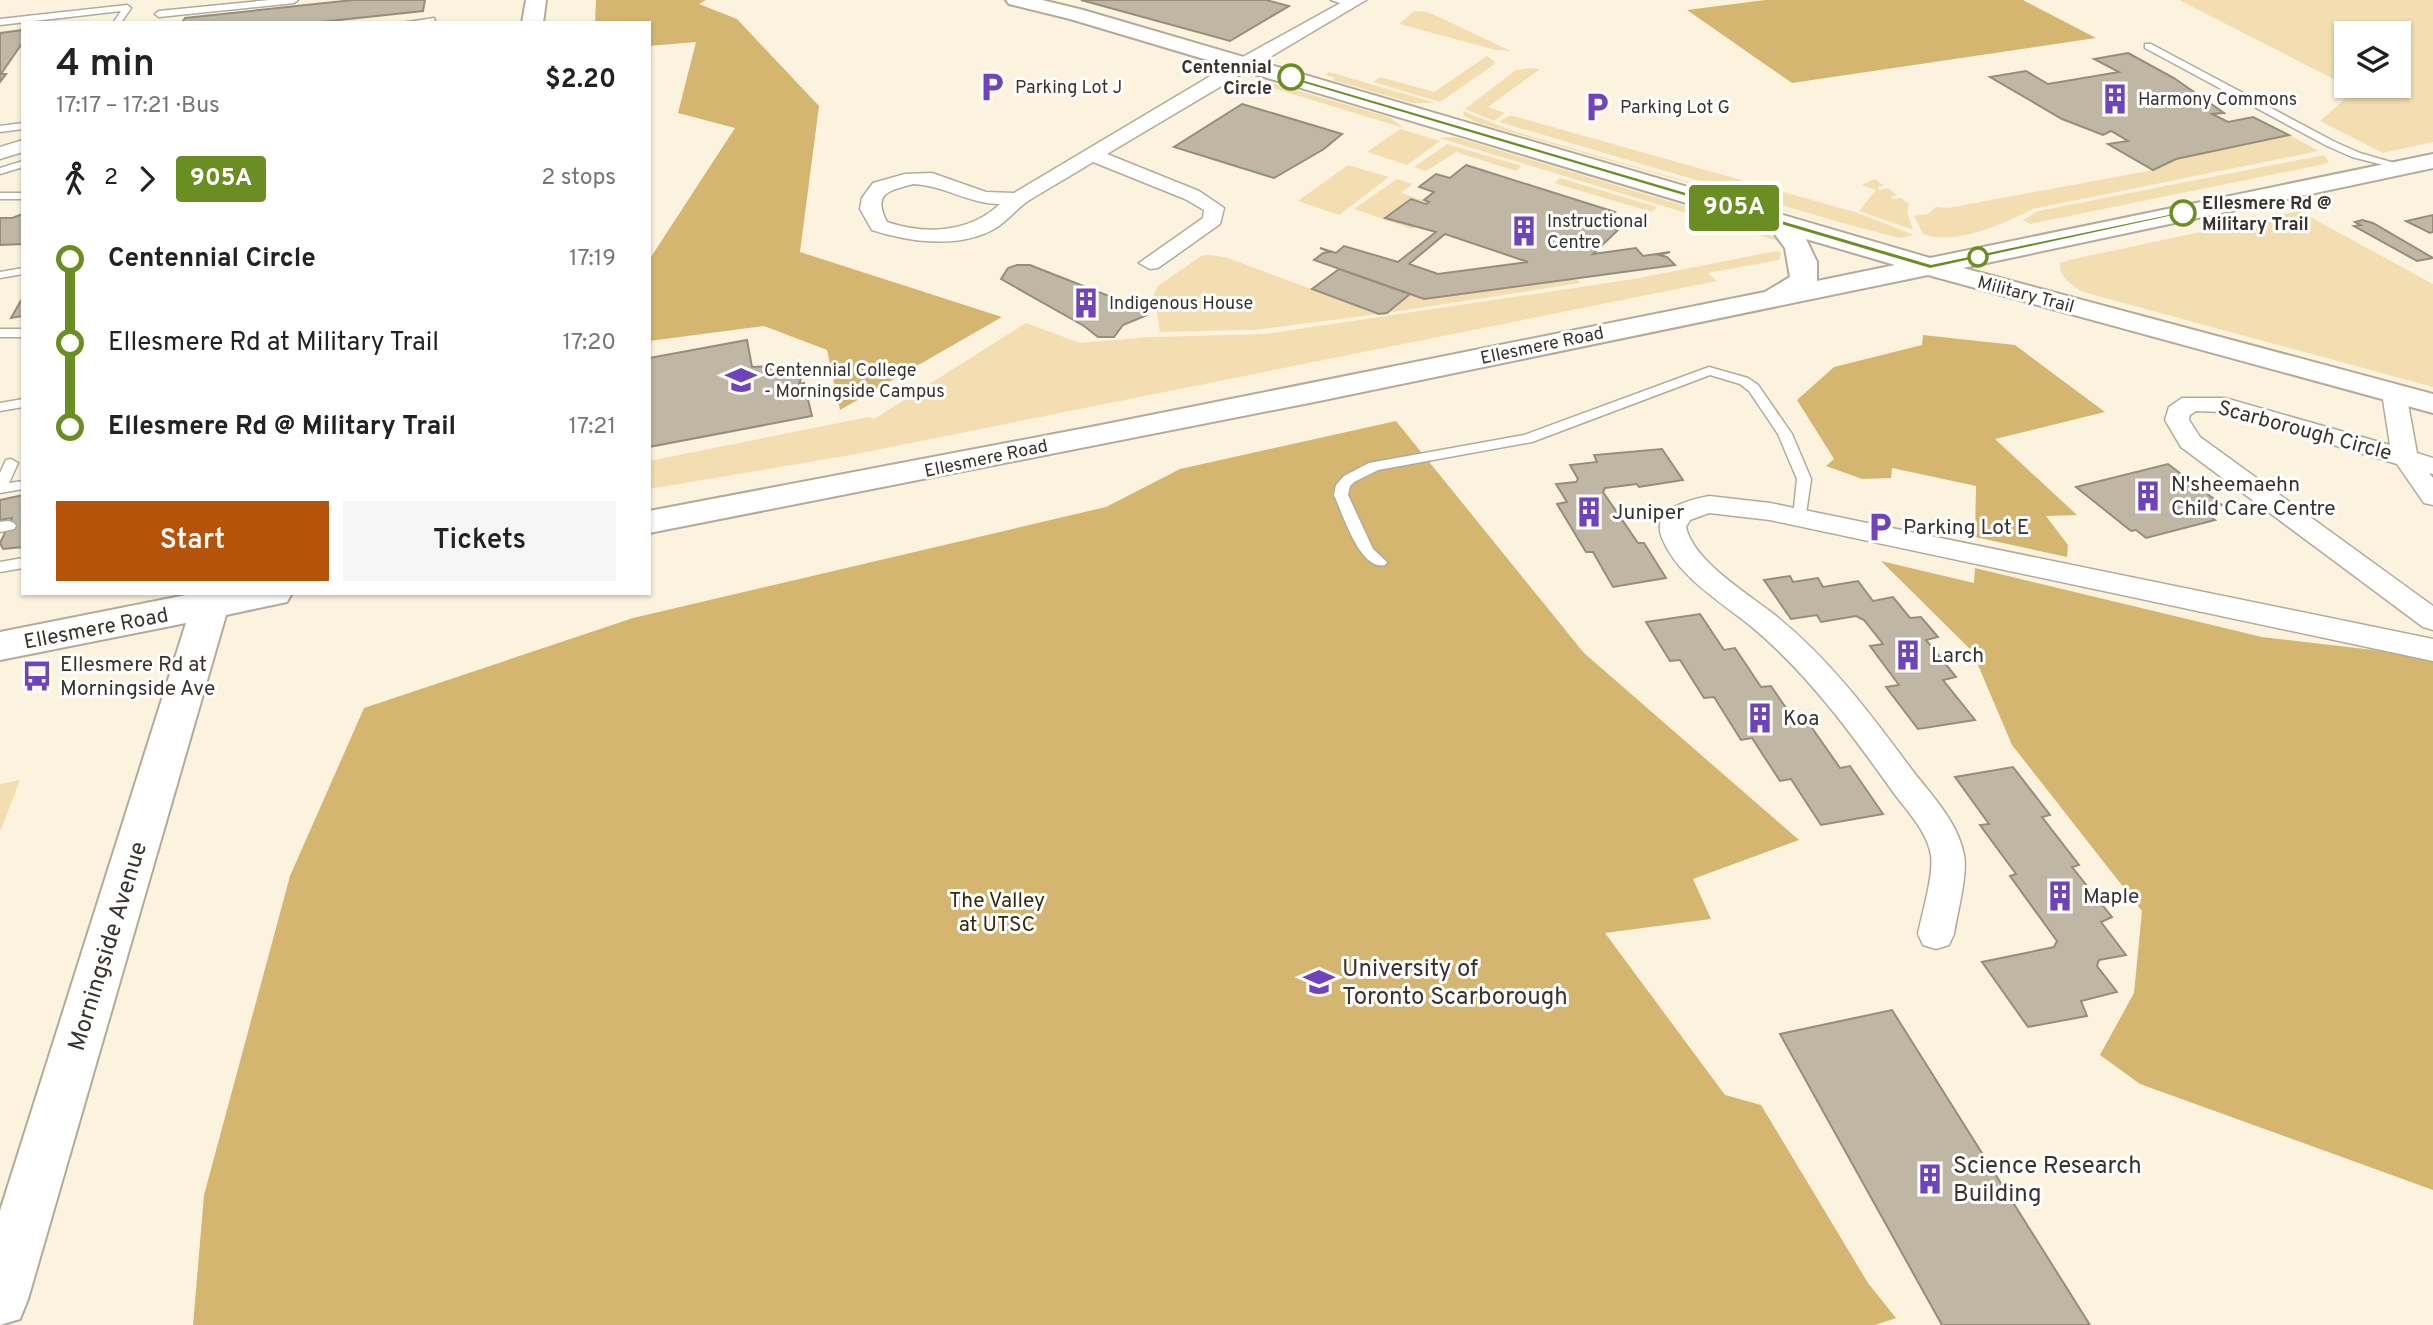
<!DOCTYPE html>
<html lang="en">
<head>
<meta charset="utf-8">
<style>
	body { margin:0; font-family:Overpass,sans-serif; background:#f6f6f6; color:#222; height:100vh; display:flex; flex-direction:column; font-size:26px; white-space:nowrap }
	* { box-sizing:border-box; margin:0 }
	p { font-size:23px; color:#767676 }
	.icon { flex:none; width:38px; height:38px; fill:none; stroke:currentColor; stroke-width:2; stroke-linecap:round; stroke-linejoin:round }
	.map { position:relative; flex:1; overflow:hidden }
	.side { position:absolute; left:21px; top:21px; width:630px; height:574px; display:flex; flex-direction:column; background:#fff; border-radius:0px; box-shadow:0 2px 5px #0004 }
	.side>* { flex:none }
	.badge { padding:0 14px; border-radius:5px; font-size:24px; line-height:46px }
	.controls { position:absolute; left:2334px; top:21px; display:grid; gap:14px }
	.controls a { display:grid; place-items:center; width:77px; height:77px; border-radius:0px; background:#fff; box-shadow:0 2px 5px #0004; font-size:35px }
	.map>.badge { position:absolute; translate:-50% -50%; box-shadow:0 0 0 4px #fff }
	.legs { display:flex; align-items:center; gap:10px; height:77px; padding:0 35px; font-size:23px }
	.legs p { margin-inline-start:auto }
	.summary { display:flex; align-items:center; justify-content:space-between; height:119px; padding:0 35px }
	h1 { font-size:38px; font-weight:600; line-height:52px }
	.primary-button { display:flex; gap:14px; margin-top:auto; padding:14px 35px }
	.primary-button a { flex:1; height:80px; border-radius:0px; background:#b45309; color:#fff; font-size:28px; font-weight:600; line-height:80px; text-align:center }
	.primary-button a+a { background:#f6f6f6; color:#222 }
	ul { padding:0 35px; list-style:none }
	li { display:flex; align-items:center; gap:24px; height:84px; font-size:26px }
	li i { display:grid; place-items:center; width:10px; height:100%; margin:0 9px; background:currentColor }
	li i::after { content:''; width:18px; height:18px; margin:-9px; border:5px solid; border-radius:50%; background:#fff }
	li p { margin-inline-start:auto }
	li:first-child i { background:linear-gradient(#0000 50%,currentColor 0) }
	li:last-child i { background:linear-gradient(currentColor 50%,#0000 0) }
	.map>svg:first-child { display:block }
	.green { fill:#f3deb2; fill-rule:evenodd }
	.forest { fill:#d5b670 }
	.building { fill:#bfb6a4; stroke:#968d7c; stroke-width:2; fill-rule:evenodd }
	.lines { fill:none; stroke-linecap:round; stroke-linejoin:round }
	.lane-casing { stroke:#b3aa98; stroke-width:3 }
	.street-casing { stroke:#b3aa98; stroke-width:3 }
	.secondary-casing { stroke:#b3aa98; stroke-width:4 }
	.lane { fill:#fff; fill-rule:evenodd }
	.street { fill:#fff; fill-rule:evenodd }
	.secondary { fill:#fff; fill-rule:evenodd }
	.line-1 { fill:#6b8e23; stroke:#fff; stroke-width:2 }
	.stop-1-dot { fill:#fff; stroke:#6b8e23; stroke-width:3.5 }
	.labels { text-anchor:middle; stroke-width:6; stroke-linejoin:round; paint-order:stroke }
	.far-stop-label { font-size:18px; font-weight:bold; fill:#38342d; stroke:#fff; text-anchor:end }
	.far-poi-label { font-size:18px; fill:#38342d; stroke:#fff; text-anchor:start }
	.far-street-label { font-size:18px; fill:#38342d; stroke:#fff }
	.street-label { font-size:21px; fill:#38342d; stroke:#fff }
	.poi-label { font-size:21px; fill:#38342d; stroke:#fff; text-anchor:start }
	.park-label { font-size:21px; fill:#372a0a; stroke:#fff }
	.near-street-label { font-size:24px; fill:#38342d; stroke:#fff }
	.near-poi-label { font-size:24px; fill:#38342d; stroke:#fff; text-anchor:start }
</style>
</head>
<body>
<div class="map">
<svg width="2433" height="1325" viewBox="0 0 2433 1325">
	<rect width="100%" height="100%" fill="#fcf3df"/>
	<g class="green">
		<path d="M2179,0H2433V142L2383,153L2320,121L2355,90ZM2347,33H2399V86H2347Z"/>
		<polygon points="1414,11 1428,12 1511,51 1496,50 1399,24"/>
		<polygon points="1487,56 1495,62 1492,66 1440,102 1373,82 1380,77 1434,92"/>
		<polygon points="1531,68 1540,69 1488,107 1505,113 1494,121 1465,109 1516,70"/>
		<polygon points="1329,72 1436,103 1412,103 1333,80 1335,78 1325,75"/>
		<polygon points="1258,79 1389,117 1404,128 1253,82"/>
		<polygon points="1463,111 1513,131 1892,241 1478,123 1464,116"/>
		<polygon points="1510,115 1858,213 1914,235 1899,238 1839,222 1499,122"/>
		<polygon points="1400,129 1440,141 1407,165 1367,152"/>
		<path d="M2289,135L2319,151L2033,209C2003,224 1956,246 1923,234L1914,216L1928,214L1936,207L1948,208L2153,170L2176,159Z"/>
		<polygon points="1455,137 1755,227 1782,242 1439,138"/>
		<polygon points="1447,144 1522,166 1516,171 1456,152 1426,171 1414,167"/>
		<polygon points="2324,155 2329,162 2325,164 2030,224 2023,220 2038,211"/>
		<polygon points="1348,165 1389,177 1339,215 1298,201"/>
		<polygon points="1560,178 1657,207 1652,212 1554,183"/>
		<polygon points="1397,179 1412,184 1401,193 1429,202 1411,199 1386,217 1416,226 1412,229 1354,209"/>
		<polygon points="1875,179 1884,186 1877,187 1879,190 1888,188 1897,195 1890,197 1893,199 1901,198 1909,204 1907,212 1913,230 1859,211 1876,190 1862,185"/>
		<path d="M2299,211L2433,284V387L2083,292C2072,286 2059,277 2060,263L2069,260Z"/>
		<polygon points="1776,251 1781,253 1779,260 1708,273 1717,281 851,455 649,489 649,461 868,417 874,419 1026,323 1080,343 1150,337 1265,334 1634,279"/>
		<polygon points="1209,255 1225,257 1379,314 1254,330 1160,332 1154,294 1158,286 1201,256"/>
		<polygon points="1576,279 1580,283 1387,313 1410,294 1424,299"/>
		<polygon points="20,780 0,832 0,784"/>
	</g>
	<g class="forest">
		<polygon points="596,0 706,0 699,4 737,19 819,106 800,252 1002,317 840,410 827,350 764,326 649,341 649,260 735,128 678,113 696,42 649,46 649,23 595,23"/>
		<polygon points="1765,0 2023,0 2096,38 1792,83 1687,10"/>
		<polygon points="1923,335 2015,345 2105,412 1995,439 2077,515 2046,516 2068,545 2067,557 1975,537 1976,486 1892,468 1891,478 1862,479 1826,466 1834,459 1797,400 1834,367 1922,345"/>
		<polygon points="1396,421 1584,653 1799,840 1693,879 1711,919 1605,933 1725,1095 1761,1105 1868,1283 1896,1318 1875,1325 193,1325 204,1195 290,876 364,708 633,618 1106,507 1180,469"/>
		<polygon points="1881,561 1974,583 1975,568 2262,637 2433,657 2433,1190 2140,1084 2100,1055 2134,993 2142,911 2012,745 1972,651"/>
	</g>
	<g class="building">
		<polygon points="353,0 425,0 423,11 311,23 182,23 185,18"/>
		<polygon points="1081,0 1266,0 1289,6 1230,41"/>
		<polygon points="23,30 23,42 1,74 6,74 0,82 0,33"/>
		<polygon points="2128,53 2174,78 2224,113 2212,114 2228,122 2253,117 2289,135 2176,159 2153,170 2108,144 2128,141 2111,131 2103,135 2062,119 1990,77 2026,71 2048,84 2119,72 2094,59"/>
		<polygon points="1242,104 1342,134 1324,149 1274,178 1174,147"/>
		<path d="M1466,165L1615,212L1602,224L1618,230L1593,254L1636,248L1643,256L1670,252L1659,255L1667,257L1675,265L1424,299L1314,260L1323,253L1330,252L1320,248L1336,253L1344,246L1398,262L1436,232L1385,218L1411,199L1426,204L1429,202L1424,200L1434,192L1419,187L1436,174L1450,178ZM1445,234L1528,262L1438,274L1409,264Z"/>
		<polygon points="23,214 23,244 0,245 0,218 12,218"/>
		<polygon points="2433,215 2433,232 2430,233 2406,221"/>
		<polygon points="2362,220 2373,223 2433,258 2417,261 2354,226 2361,225 2355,222"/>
		<polygon points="1017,265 1030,265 1119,300 1149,308 1147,315 1123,325 1114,337 1098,337 1084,326 1001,279 1008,268"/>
		<polygon points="1339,269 1404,292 1410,294 1387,313 1379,314 1312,289"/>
		<polygon points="23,297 23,316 11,318"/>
		<polygon points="747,340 752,367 806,365 799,384 804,383 812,416 649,447 649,358"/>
		<polygon points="1662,449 1683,480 1639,487 1637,484 1605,488 1603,492 1638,543 1644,543 1666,578 1613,587 1593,552 1586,552 1557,504 1567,502 1556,484 1576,482 1578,479 1570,465 1597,462 1594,455"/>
		<polygon points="2168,464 2222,505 2202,510 2215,520 2146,538 2136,530 2131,531 2076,487"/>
		<polygon points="23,495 23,547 3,549 0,543 12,518 0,520 0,500"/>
		<polygon points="1790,576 1793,582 1818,578 1823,587 1858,581 1873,601 1893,597 1910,618 1921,617 1938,637 1926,640 1956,677 1943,680 1975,720 1918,729 1886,687 1899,685 1870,646 1883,644 1864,620 1856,616 1821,622 1817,615 1791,619 1764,580"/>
		<polygon points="1700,614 1724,650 1735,648 1761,687 1771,686 1799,727 1810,725 1840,768 1850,766 1883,814 1821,825 1791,779 1780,781 1752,738 1741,740 1714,697 1704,698 1680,660 1670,661 1646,622"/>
		<polygon points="2013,767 2050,815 2042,817 2079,865 2072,867 2112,917 2101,922 2126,955 2099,960 2097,966 2117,992 2081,1001 2087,1016 2028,1027 1982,962 2054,947 2057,941 2010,876 2016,874 1980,825 1989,824 1955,777"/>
		<polygon points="1892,1010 2090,1325 1942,1325 1780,1034"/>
	</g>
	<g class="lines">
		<g class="lane-casing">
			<g id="lane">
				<polygon points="270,0 298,0 294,3 159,17 155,14 159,11"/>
				<polygon points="1331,0 1346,0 1356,4 1352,7"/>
				<polygon points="127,5 131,8 121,23 113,23 121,11 0,25 0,19"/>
				<polygon points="434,18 435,20 431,23 401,23"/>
				<polygon points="2145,44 2151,44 2335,142 2360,153 2408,167 2403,170 2352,157 2327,146 2145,48"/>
				<polygon points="23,123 23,129 0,132 0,126"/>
				<polygon points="23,161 23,167 0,174 0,168"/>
				<rect x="0" y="193" width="23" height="6"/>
				<polygon points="23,268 23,274 0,278 0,272"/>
				<rect x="0" y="329" width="23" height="8"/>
				<path d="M1709,367L1748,378L1758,385L1792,434L1811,479L1805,521H1795L1793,518L1797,479L1778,434L1749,391L1740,384L1710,375L1532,442L1378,470L1354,482L1350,486L1348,495L1373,549L1387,562L1385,565C1360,571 1343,514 1334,495L1336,485L1344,476L1369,463L1524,435Z"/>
				<polygon points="23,399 23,407 0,411 0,403"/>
				<polygon points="11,459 18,463 9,483 23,481 23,489 0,493 0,473 6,460"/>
				<polygon points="9,521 14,523 16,526 14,529 0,532 0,522"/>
				<polygon points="23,558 23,568 0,572 0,562"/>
			</g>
		</g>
		<g class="street-casing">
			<g id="street">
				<path d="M1346,0H1366L1107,154L1199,191L1224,208L1220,224L1158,268L1150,269L1139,263L1203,218L1204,210L1185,199L1093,162C1072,175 1049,188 1028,201C1016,209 1007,222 994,229C959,249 909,242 872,230L860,209L862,198L873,183L905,174L932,173L986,192L1014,193L1239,59ZM913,184C943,185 969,204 1000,204C969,233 926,235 887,222C872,193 889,191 913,184Z"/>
				<polygon points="23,140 23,152 0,159 0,147"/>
				<polygon points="2394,386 2403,388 2406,393 2417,453 2433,458 2433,474 2429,473 2433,478 2433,505 2424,503 2397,464 2223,412 2196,411 2190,415 2189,420 2200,437 2433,606 2433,630 2423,627 2181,447 2165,420 2169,407 2182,398 2225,398 2390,445 2382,393 2385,388"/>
				<path d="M1709,496L1770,503L2433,639V661L1770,520L1709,513L1690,520L1686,527C1693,560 1745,592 1771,612C1827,656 1870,713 1912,770C1932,796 1958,822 1964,855C1968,874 1957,914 1954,934L1949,945L1936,949L1923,945L1918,934C1922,913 1934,875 1931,855C1927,831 1907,811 1893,792C1851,733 1808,674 1752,627C1721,602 1677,576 1662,538C1650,509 1689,500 1709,496Z"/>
			</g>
		</g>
		<g class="secondary-casing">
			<g id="secondary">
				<polygon points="526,0 546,0 543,23 522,23"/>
				<path d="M1006,0H1042L1083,10L1930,258L2433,154V168L1963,268L2433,394V413L1928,275L1319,401L649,533V511L1096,426L1765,292L1790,277L1785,248L1770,228L1070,19L1009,4ZM1806,239L1895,265L1817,281V262Z"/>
				<polygon points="196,593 292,593 287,602 226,615 28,1299 20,1319 0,1325 0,1211 186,623 0,660 0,632"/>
			</g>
		</g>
		<use href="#lane" class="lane"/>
		<use href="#street" class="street"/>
		<use href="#secondary" class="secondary"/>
	</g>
	<polygon class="line-1" points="1288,75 1931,264 2183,211 2187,213 1930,269 1288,79"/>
	<defs>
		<g id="parking-bare" transform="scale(2.415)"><path d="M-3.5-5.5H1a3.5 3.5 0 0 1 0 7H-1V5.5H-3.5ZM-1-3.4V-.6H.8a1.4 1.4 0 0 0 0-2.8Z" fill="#6e43bb" stroke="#fff" stroke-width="2.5" paint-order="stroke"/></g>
		<g id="building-bare" transform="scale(2.415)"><path d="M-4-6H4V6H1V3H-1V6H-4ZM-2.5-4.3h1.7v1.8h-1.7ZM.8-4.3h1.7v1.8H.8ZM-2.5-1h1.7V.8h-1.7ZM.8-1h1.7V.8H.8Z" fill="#6e43bb" stroke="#fff" stroke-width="2.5" paint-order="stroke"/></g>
		<g id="university-bare" transform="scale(2.415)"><path d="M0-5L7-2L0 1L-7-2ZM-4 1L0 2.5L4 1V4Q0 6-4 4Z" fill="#6e43bb" stroke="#fff" stroke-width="2.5" paint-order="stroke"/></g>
		<g id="bus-bare" transform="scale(2.415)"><path d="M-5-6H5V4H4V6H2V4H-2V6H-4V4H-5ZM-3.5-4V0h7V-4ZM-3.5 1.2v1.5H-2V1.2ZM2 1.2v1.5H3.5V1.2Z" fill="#6e43bb" stroke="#fff" stroke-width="2.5" paint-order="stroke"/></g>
	</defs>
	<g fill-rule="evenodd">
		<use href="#parking-bare" x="992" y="87"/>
		<use href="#building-bare" x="2115" y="99"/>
		<use href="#parking-bare" x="1597" y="107"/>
		<use href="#building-bare" x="1524" y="231"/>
		<use href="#building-bare" x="1086" y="303"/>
		<use href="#university-bare" x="741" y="380"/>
		<use href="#building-bare" x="2148" y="496"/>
		<use href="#building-bare" x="1589" y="512"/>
		<use href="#parking-bare" x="1880" y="527"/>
		<use href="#building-bare" x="1908" y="655"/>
		<use href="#bus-bare" x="37" y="676"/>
		<use href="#building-bare" x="1760" y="718"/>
		<use href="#building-bare" x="2060" y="896"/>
		<use href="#university-bare" x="1319" y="982"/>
		<use href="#building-bare" x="1930" y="1179"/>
	</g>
	<g class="stop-1-dot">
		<circle cx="1291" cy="77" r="12"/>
		<circle cx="2183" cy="213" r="12"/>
		<circle cx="1978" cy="257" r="9"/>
	</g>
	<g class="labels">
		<g class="far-stop-label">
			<text x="1272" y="73">Centennial<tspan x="1272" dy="21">Circle</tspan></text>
			<text x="2202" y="209" text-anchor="start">Ellesmere Rd @<tspan x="2202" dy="21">Military Trail</tspan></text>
		</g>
		<g class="far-poi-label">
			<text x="1015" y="93">Parking Lot J</text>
			<text x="2138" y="105">Harmony Commons</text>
			<text x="1620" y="113">Parking Lot G</text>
			<text x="1547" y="227">Instructional<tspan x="1547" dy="21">Centre</tspan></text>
			<text x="1109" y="309">Indigenous House</text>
			<text x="764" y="376">Centennial College<tspan x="764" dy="21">- Morningside Campus</tspan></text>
		</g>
		<g class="far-street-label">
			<text transform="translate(2026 294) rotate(15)" y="6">Military Trail</text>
			<text transform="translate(1542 345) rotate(-12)" y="6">Ellesmere Road</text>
			<text transform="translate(986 458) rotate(-12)" y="6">Ellesmere Road</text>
		</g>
		<g class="street-label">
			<text transform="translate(2305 430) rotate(15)" y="7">Scarborough Circle</text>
			<text transform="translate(96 628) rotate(-11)" y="7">Ellesmere Road</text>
		</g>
		<g class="poi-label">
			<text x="2171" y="491">N'sheemaehn<tspan x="2171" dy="24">Child Care Centre</tspan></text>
			<text x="1612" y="519">Juniper</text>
			<text x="1903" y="534">Parking Lot E</text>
			<text x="1931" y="662">Larch</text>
			<text x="60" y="671">Ellesmere Rd at<tspan x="60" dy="24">Morningside Ave</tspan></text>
			<text x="1783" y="725">Koa</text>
			<text x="2083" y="903">Maple</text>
		</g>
		<g class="park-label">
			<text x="997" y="907">The Valley<tspan x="997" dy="24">at UTSC</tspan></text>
		</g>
		<g class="near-street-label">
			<text transform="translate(107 946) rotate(-73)" y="8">Morningside Avenue</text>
		</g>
		<g class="near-poi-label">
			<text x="1342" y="976">University of<tspan x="1342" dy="28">Toronto Scarborough</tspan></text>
			<text x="1953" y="1173">Science Research<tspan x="1953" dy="28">Building</tspan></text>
		</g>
	</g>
</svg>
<div class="controls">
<a><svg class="icon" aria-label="layers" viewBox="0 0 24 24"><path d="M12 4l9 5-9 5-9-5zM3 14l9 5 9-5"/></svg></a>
</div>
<b class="badge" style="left:1734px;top:208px;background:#6b8e23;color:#fff">905A</b>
<section class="side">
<div class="summary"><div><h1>4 min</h1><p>17:17 – 17:21 · Bus</p></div><b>$2.20</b></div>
<div class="legs"><svg class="icon" aria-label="walk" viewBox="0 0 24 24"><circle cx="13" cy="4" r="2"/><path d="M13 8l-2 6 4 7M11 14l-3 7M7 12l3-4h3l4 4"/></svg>2<svg class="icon" aria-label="forward" viewBox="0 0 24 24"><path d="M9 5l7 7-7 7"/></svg><b class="badge" style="background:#6b8e23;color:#fff">905A</b><p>2 stops</p></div>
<ul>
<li><i style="color:#6b8e23"></i><b>Centennial Circle</b><p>17:19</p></li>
<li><i style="color:#6b8e23"></i><span>Ellesmere Rd at Military Trail</span><p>17:20</p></li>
<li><i style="color:#6b8e23"></i><b>Ellesmere Rd @ Military Trail</b><p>17:21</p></li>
</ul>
<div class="primary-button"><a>Start</a><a>Tickets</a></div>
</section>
</div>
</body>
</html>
